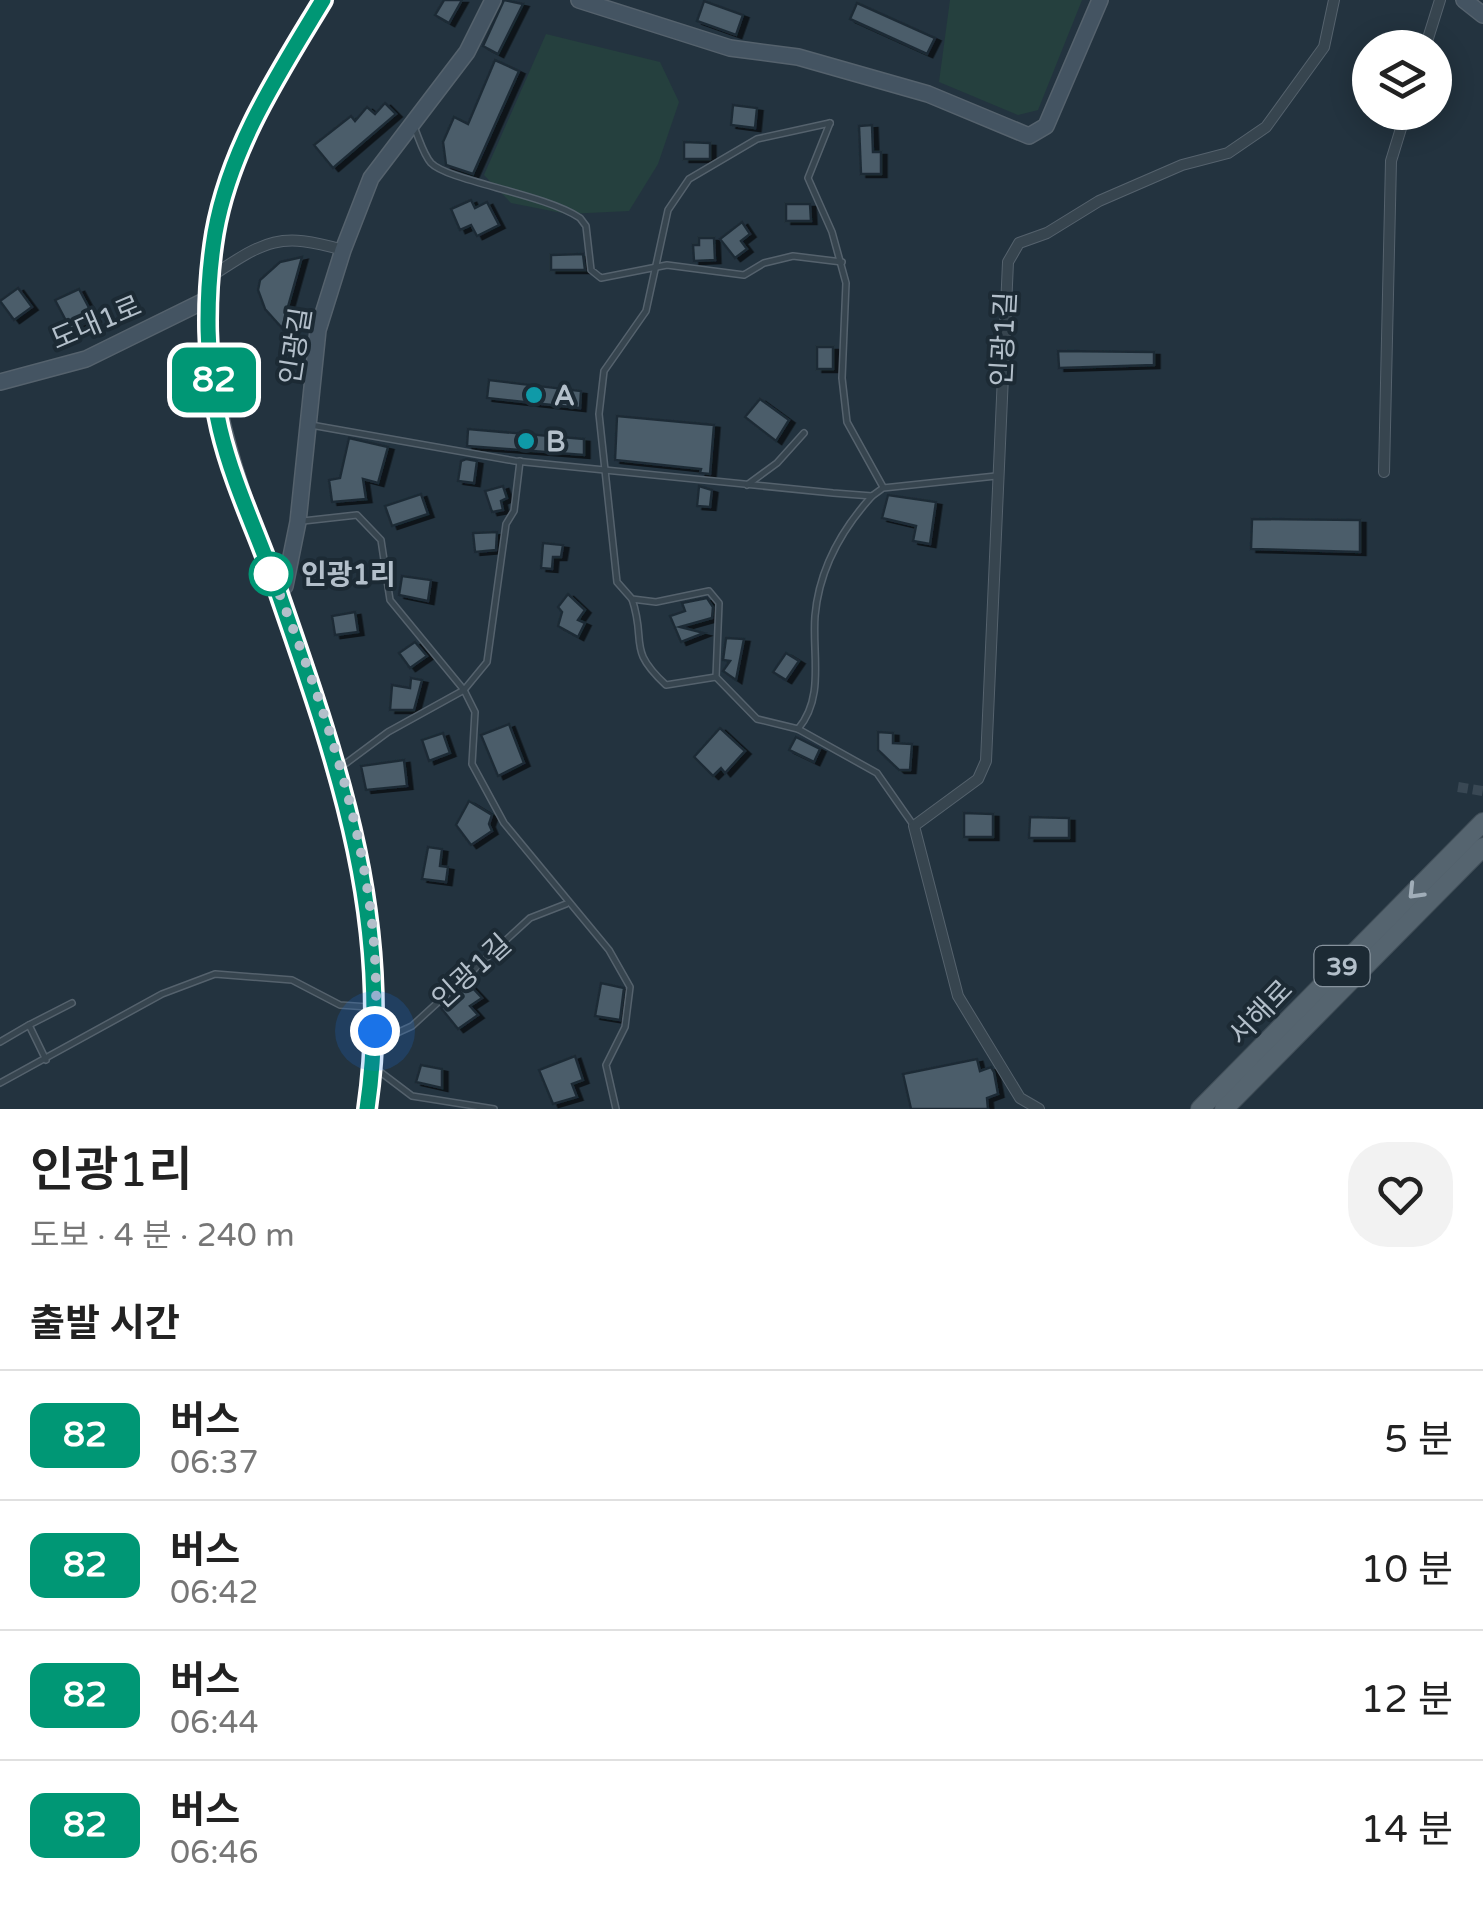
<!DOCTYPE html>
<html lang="ko">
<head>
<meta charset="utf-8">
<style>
	body { margin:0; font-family:"Varela Round","Noto Sans KR",sans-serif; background:#f2f2f2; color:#222; height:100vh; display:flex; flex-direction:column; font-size:38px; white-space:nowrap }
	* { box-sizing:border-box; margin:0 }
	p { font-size:32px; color:#767676 }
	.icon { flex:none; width:55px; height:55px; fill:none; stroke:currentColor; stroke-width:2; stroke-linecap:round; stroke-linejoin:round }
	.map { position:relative; height:1109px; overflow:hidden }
	.sheet { display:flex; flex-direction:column; background:#fff; flex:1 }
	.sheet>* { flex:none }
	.badge { padding:0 20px; border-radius:15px; font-size:35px; line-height:65px }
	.tools { position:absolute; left:1352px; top:30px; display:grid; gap:20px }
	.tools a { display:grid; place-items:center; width:100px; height:100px; border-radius:50%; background:#fff; box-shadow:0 5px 25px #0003; font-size:50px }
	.you { position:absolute; width:50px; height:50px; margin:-25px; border:8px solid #fff; border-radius:50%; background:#1a73e8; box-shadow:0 0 0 15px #1a73e833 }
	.map>.badge { position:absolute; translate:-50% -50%; box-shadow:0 0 0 5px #fff }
	h2 { padding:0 30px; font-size:38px; line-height:90px }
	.round { display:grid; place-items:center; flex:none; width:105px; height:105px; border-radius:40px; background:#f2f2f2 }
	.overview { display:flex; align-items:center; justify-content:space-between; height:170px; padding:0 30px }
	h1 { font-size:48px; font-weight:600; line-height:75px }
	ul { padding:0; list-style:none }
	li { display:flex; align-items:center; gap:30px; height:130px; padding:0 30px; border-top:2px solid #e0e0e0 }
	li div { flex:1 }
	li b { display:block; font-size:38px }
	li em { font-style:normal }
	li .badge { min-width:110px; font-weight:700; text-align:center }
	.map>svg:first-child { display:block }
	.green { fill:#25403e }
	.building { fill:#4b5d6a; stroke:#1e2c36; stroke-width:2.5; filter:url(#shadow) }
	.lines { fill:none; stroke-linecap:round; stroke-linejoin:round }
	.street-tunnel { stroke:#394854; stroke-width:10; stroke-dasharray:10 5; stroke-linecap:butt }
	.lane-casing { stroke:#55626d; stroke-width:8 }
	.street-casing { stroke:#55626d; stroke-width:12 }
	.secondary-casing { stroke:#55626d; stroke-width:18 }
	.primary-casing { stroke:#404e58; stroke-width:20 }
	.lane { stroke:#37454f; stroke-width:5 }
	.street { stroke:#37454f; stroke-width:10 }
	.secondary { stroke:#445462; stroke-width:15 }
	.primary { stroke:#55646f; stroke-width:18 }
	.oneway { stroke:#a0adb8 }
	.line-casing { stroke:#fff; stroke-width:22 }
	.line { stroke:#009775; stroke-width:15 }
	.walk { stroke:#b3bfca; stroke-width:10; stroke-dasharray:0 18 }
	.culture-dot { fill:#0f9aa8; stroke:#1c2a34; stroke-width:4 }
	.stop-dot { fill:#fff; stroke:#009775; stroke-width:5 }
	.labels { text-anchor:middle; stroke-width:8; stroke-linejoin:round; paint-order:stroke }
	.shield { fill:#1c2a34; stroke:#86929d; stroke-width:2.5 }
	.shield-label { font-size:25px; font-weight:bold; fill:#b3bfca }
	.street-label { font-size:28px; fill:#b3bfca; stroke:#1c2a34 }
	.poi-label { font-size:28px; font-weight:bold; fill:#b3bfca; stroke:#1c2a34; text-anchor:start }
	.stop-label { font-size:28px; font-weight:bold; fill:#b3bfca; stroke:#1c2a34; text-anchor:start }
</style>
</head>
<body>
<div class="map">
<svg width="1483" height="1109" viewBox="0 0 1483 1109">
	<defs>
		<filter id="shadow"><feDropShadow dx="5.5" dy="3" stdDeviation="0" flood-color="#0009"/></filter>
	</defs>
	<rect width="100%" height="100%" fill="#23333f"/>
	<g class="green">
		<polygon points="950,0 1082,0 1038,110 1018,115 939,82"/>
		<polygon points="546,34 660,62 679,102 658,164 629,211 567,214 511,203 484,175"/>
	</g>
	<g class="building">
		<polygon points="444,0 462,0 449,23 435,15"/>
		<polygon points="504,0 523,4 498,54 483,46"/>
		<polygon points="704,1 743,15 736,35 697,21"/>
		<polygon points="857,3 935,38 927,54 850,19"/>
		<polygon points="495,60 519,71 473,174 446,165 443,142 454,117 468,124"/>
		<polygon points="385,103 396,114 333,168 314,145 351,116 355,121 367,107 375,114"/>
		<polygon points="733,105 757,108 755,128 731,125"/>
		<polygon points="872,125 873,152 881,152 881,174 861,174 859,126"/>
		<polygon points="684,142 710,143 710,159 684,159"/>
		<polygon points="471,200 475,208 487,202 499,225 477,236 471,225 460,230 451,209"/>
		<polygon points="786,204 810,204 811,221 786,221"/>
		<polygon points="742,222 750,234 741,241 747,249 735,258 720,239"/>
		<polygon points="699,238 714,238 715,260 694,261 693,245 699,245"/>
		<polygon points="583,254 585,270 551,270 551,255"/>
		<polygon points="302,257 282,328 265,309 258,290 260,280 280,262"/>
		<polygon points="18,288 32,307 14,320 0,301"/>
		<polygon points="79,289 95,319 71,330 55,300"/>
		<rect x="817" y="347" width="16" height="22"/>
		<polygon points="1058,351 1154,352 1154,365 1059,368"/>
		<polygon points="489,380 581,391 580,408 487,398"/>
		<polygon points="760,399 789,420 776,441 745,417"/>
		<polygon points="617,416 714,425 710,474 700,473 701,469 615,460"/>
		<polygon points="468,429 584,439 584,455 467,446"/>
		<polygon points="349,438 388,447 378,483 363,479 366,499 332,502 329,480 340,478"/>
		<polygon points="466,459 477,461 474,483 458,481 461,461"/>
		<polygon points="503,486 507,498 501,501 503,510 492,512 485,491"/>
		<polygon points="699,486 712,490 710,507 697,506"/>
		<polygon points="421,494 428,514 392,526 385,506"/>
		<polygon points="888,495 936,502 930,544 913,541 916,526 882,518"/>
		<polygon points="1252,519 1360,520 1360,552 1251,549"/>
		<polygon points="497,532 496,550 475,552 473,533"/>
		<polygon points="543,543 563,545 561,557 553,557 552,569 541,568"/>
		<polygon points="402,576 431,580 428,601 399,595"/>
		<polygon points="568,594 585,610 578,620 585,623 578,637 558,626 562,612 558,607"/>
		<polygon points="707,598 713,607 712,618 680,627 704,633 681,642 670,616 685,611 682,603"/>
		<polygon points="355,612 358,632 335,635 332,616"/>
		<polygon points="726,638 744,639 736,680 723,671 730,661 723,660"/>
		<polygon points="415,642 427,656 410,668 399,653"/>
		<polygon points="786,653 799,661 786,680 773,672"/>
		<polygon points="411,678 422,680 414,710 390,710 392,685 410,688"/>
		<polygon points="509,724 524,763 498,776 481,735"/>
		<polygon points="720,728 745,751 725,773 721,768 713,776 694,757"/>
		<polygon points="878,732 893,733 893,743 912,744 910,770 899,770 878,750"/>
		<polygon points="443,733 450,753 429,761 422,740"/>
		<polygon points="796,737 820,749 814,762 789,750"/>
		<polygon points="404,760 407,786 366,790 361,766"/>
		<polygon points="469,801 492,815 489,824 492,831 471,845 456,825"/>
		<polygon points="964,813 993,814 993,837 964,837"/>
		<polygon points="1030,817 1069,818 1069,838 1029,838"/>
		<polygon points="428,847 442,849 440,866 448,867 446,882 422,879"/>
		<polygon points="468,983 482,998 470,1006 478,1015 458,1029 441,1008"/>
		<polygon points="601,983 624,988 620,1020 595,1016"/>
		<polygon points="575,1056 583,1080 572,1084 577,1097 553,1104 539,1070"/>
		<polygon points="977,1059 980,1071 991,1067 994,1072 998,1094 987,1098 988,1109 911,1109 903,1074"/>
		<polygon points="421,1065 442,1069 442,1088 416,1082"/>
	</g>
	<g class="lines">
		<polyline class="street-tunnel" points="1458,787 1483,791"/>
		<g class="lane-casing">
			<g id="lane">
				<polyline points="830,123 757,139 689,179 668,210 646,311 604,371 599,414 617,582 632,599 656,602 709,591 719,603 716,677 757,719 798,729 877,773 914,826"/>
				<polyline points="830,123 808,178 832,232 846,283 842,378 847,422 883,487"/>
				<path d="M414,127C419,138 423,154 431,163C448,181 545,194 580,218L586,226L591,270L601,278L667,265L744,275L764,263L793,256L842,262"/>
				<polyline points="311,425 515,461 833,493 872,496 883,488 996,476"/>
				<polyline points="747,485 777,463 804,433"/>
				<polyline points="303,521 357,515 381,540 390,600 464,690 475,712 472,764 504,823 609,950 630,987 625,1027 606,1065 616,1109"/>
				<path d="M632,599C647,643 626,648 666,685L716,677"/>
				<path d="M798,729C825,697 812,655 815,616C819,570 842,529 872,496"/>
				<polyline points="341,767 388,732 464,690 487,662 506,524 514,511 520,461"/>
				<polyline points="29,1025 72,1003"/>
				<polyline points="375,1031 399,1032 412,1026 530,918 566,904"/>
				<polyline points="0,1042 29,1025 46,1060"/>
				<polyline points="375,1068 412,1096 494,1109"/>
				<polyline points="0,1083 162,994 215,974 292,980 340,1005 368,1007"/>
			</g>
		</g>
		<g class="street-casing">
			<g id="street">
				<polyline points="1425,48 1440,0"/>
				<path d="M210,277C265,241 278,231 343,250"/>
				<polyline points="1384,472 1391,161 1406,112"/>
				<polyline points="1039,1109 1020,1098 958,996 914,826 978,779 986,761 1008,262 1019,243 1047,233 1099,201 1182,165 1228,153 1266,127 1324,47 1334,0"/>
			</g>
		</g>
		<g class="secondary-casing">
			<g id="secondary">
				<path d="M323,0C279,73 230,147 215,232C192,371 232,467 279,593C341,759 393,930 367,1109"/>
				<polyline points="579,0 730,48 798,57 928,94 1029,136 1046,126 1100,0"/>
				<polyline points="1464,0 1483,15"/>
				<polyline points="0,382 86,359 208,299"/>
				<polyline points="279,593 285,586 298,522 318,330 343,250 371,178 467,52 493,0"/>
			</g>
		</g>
		<g class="primary-casing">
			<g id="primary">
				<polyline points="1200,1109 1483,822"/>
				<polyline points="1224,1109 1483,847"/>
			</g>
		</g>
		<use href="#lane" class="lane"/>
		<use href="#street" class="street"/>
		<use href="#secondary" class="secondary"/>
		<use href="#primary" class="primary"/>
	</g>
	<defs><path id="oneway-chevron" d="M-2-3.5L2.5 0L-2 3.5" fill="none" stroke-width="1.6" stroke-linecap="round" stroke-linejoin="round" transform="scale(2.5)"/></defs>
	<use class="oneway" href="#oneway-chevron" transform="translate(1415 892) rotate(134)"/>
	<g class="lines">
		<g class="line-casing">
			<path id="line" d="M323,0C279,73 230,147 215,233C205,294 205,368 220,429C234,488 262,542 281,600C340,770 394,926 367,1109"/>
		</g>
		<use href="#line" class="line"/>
		<path class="walk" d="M271,574L269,568C327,710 385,875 375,1031"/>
	</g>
	<g class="culture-dot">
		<circle cx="534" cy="395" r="10"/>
		<circle cx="526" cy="441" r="10"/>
	</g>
	<circle class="stop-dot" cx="271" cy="574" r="20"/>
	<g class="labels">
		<rect class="shield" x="1314.5" y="946" width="55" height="40" rx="8"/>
		<g class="shield-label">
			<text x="1342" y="975">39</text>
		</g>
		<g class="street-label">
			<text transform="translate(96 322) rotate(-23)" y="10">도대1로</text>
			<text transform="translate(1003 339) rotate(-87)" y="10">인광1길</text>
			<text transform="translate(295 346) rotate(-81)" y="10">인광길</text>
			<text transform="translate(471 971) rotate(-42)" y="10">인광1길</text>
			<text transform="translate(1260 1012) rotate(-46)" y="10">서해로</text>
		</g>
		<g class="poi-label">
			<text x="554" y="405">A</text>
			<text x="546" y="451">B</text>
		</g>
		<g class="stop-label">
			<text x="301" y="584">인광1리</text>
		</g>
	</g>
</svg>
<div class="tools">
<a><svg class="icon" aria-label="layers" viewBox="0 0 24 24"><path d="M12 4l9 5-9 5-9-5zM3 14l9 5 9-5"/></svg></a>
</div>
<div class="you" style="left:375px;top:1031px"></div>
<b class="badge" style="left:214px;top:380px;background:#009775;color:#fff">82</b>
</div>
<section class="sheet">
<div class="overview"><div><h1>인광1리</h1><p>도보 · 4 분 · 240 m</p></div><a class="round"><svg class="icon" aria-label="heart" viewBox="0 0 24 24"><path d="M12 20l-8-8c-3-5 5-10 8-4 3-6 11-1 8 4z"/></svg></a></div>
<h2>출발 시간</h2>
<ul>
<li><span class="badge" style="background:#009775;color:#fff">82</span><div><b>버스</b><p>06:37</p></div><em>5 분</em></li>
<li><span class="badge" style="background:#009775;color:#fff">82</span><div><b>버스</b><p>06:42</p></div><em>10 분</em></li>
<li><span class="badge" style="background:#009775;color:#fff">82</span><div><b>버스</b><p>06:44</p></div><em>12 분</em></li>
<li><span class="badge" style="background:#009775;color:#fff">82</span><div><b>버스</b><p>06:46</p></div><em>14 분</em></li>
</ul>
</section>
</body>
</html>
